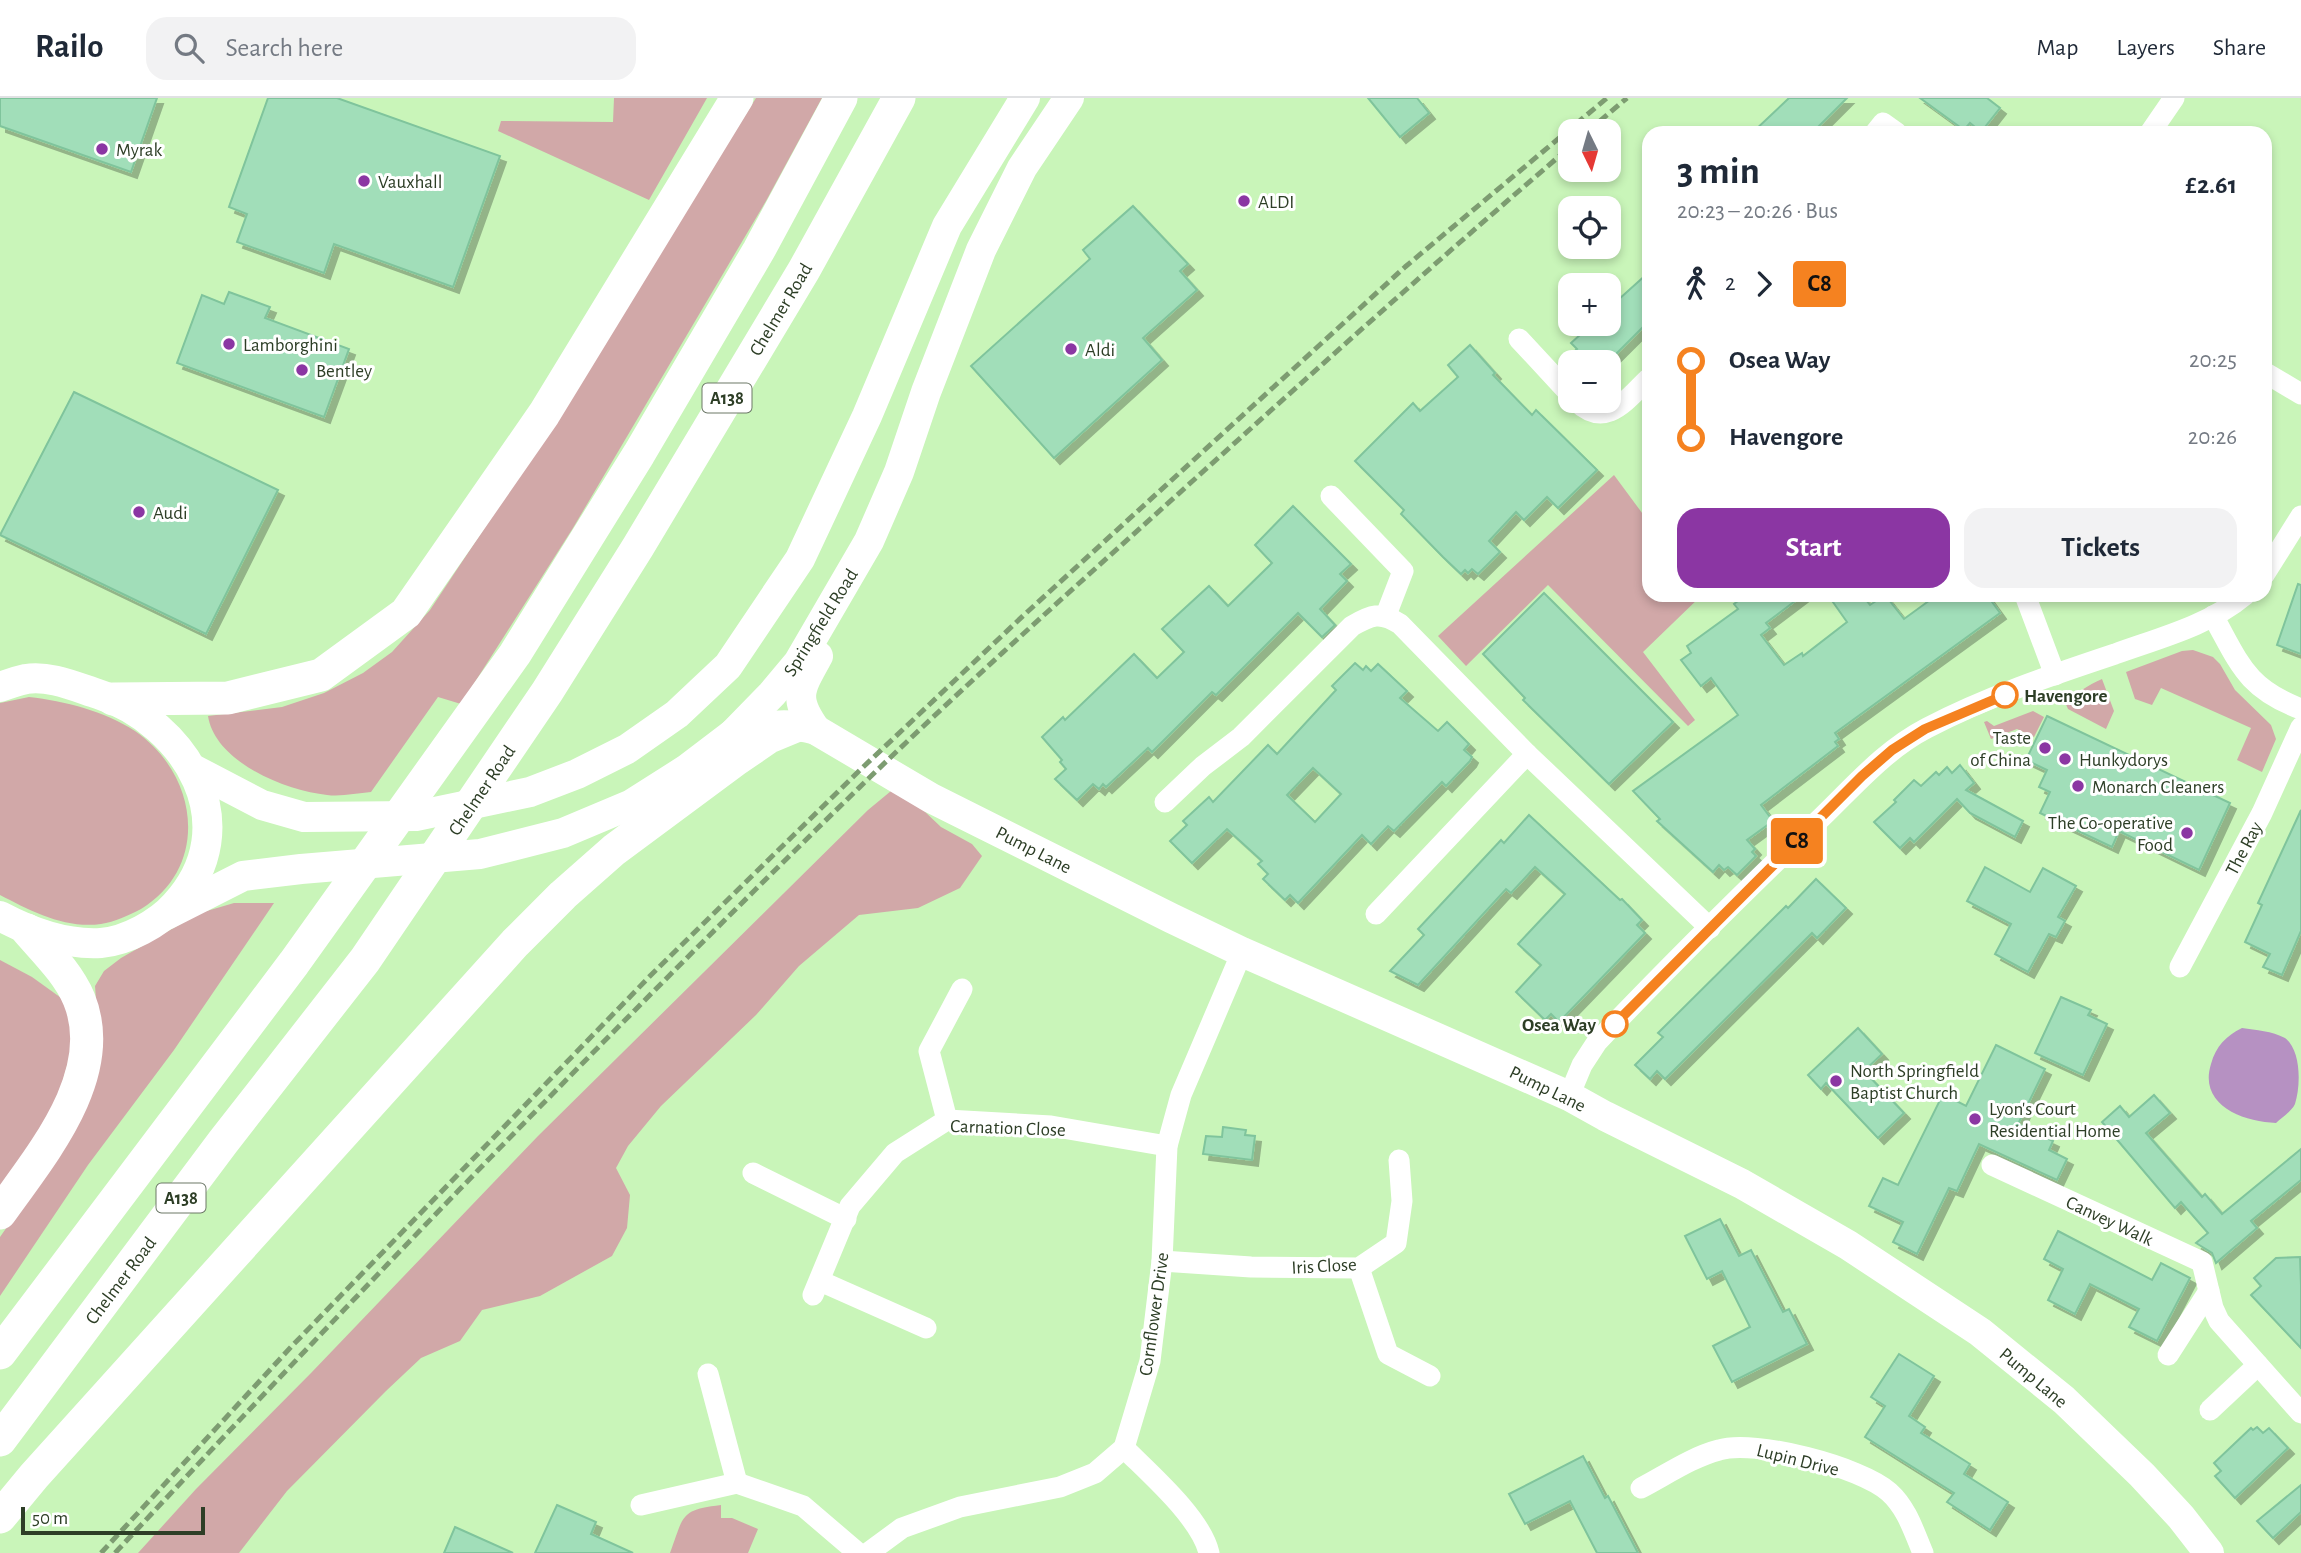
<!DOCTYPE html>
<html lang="en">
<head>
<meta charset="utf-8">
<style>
	body { margin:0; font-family:"Alegreya Sans",sans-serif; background:#f2f2f3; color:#1f2937; height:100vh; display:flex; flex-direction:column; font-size:26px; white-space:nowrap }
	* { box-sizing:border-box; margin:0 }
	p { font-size:23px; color:#747a83 }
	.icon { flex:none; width:38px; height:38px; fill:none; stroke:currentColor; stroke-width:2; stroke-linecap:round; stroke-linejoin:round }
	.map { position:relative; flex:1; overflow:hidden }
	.panel { position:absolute; left:1642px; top:28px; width:630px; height:476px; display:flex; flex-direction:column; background:#fff; border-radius:21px; box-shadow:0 4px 10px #0003 }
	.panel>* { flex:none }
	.badge { padding:0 14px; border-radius:5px; font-size:24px; line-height:46px }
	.needle { width:46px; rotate:175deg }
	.controls { position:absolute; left:1558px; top:21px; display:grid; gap:14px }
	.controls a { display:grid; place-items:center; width:63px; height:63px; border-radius:14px; background:#fff; box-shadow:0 4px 10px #0003; font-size:35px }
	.scale { position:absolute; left:21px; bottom:18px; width:184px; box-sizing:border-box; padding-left:7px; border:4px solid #2d3e26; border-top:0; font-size:19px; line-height:24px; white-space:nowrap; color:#2d3e26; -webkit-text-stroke:5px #fff; paint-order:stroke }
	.map>.badge { position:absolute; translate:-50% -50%; box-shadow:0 0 0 4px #fff }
	.legs { display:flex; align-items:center; gap:10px; height:77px; padding:0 35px; font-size:23px }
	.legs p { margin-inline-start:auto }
	.overview { display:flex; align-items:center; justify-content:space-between; height:119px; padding:0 35px }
	h1 { font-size:38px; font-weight:600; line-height:52px }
	.cta { display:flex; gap:14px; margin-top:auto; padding:14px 35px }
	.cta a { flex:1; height:80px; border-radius:21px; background:#8b36a3; color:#fff; font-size:28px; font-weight:600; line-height:80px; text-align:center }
	.cta a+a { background:#f2f2f3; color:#1f2937 }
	ul { padding:0 35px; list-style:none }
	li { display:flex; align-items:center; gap:24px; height:77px; font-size:26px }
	li i { display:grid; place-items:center; width:10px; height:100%; margin:0 9px; background:currentColor }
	li i::after { content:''; width:18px; height:18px; margin:-9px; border:5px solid; border-radius:50%; background:#fff }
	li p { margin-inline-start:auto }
	li:first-child i { background:linear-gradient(#0000 50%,currentColor 0) }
	li:last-child i { background:linear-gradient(currentColor 50%,#0000 0) }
	header { display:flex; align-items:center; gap:42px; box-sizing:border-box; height:98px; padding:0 35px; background:#fff; border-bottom:2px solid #e0e1e3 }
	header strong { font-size:33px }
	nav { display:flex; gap:38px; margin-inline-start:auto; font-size:24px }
	.search { width:490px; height:63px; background:#f2f2f3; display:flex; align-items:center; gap:18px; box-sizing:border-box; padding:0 24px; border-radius:21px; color:#747a83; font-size:26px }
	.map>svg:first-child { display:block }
	.green { fill:#d1a8a8 }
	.water { fill:#b691c2 }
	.building { fill:#a1deb9; stroke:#7fc49c; stroke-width:2; fill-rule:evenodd; filter:url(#shadow) }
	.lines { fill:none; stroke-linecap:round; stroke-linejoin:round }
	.street { stroke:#fff; stroke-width:21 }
	.secondary { stroke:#fff; stroke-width:30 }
	.primary { stroke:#fff; stroke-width:33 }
	.rail { stroke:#7d9c71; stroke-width:5; stroke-dasharray:10 5; stroke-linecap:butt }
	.line-1-casing { stroke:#fff; stroke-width:16 }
	.line-1 { stroke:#f58220; stroke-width:10 }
	.poi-dot { fill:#8b36a3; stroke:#fff; stroke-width:2.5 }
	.stop-1-dot { fill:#fff; stroke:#f58220; stroke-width:3.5 }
	.labels { text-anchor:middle; stroke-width:6; stroke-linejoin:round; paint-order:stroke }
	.shield { fill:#fff; stroke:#6c7867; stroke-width:2 }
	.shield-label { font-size:18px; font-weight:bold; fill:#2d3e26 }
	.poi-label { font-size:19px; fill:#2d3e26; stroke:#fff; text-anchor:start }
	.street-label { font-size:19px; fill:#2d3e26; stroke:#fff }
	.stop-label { font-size:19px; font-weight:bold; fill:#2d3e26; stroke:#fff; text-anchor:start }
</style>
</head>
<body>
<header>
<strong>Railo</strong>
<div class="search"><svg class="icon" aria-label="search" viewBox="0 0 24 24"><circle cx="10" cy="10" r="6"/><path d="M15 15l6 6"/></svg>Search here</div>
<nav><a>Map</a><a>Layers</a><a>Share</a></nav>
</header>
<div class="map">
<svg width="2301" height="1455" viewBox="0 0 2301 1455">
	<defs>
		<filter id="shadow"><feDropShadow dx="6" dy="6" stdDeviation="0" flood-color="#0004"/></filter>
	</defs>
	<rect width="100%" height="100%" fill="#c9f5b9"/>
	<g class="green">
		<polygon points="614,0 707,0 649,102 498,33 501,23 613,24"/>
		<path d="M756,0H822L766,103L573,430L461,606L438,599L371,694C357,695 341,699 327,697C286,693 215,664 208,618L282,609L324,595L363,575L392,554L430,512L519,378Z"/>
		<polygon points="1614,377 1648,423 1648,497 1702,497 1643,554 1695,622 1688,628 1548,487 1466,568 1438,538"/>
		<polygon points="2193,552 2213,559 2220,566 2235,592 2271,627 2276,641 2262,674 2237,662 2251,630 2161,590 2152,607 2135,601 2126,574 2182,553"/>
		<path d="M2102,581L2114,613L2106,631L2068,611L2064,602C2078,596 2087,587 2102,581Z"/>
		<path d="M29,599C65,603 104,613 135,633C198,676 211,768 141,811C130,817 114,824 101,826C65,831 31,813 0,797V605Z"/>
		<polygon points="2033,613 2044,619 2034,639 2017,631 1991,641 1984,624 1987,623 1994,628"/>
		<polygon points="891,693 922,711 941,729 972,746 982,758 960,790 918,810 859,817 799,868 756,917 661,1008 628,1048 616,1070 630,1097 627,1130 612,1158 540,1198 482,1212 460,1243 421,1260 386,1293 287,1393 239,1455 138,1455 196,1391 312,1274 538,1038 868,712"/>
		<polygon points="234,805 274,805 174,952 88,1067 0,1198 0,1139 30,1096 96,902 95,888 104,873 121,860 200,815"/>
		<polygon points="0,862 32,879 64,902 70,926 72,951 56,1006 0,1093"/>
		<path d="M721,1407V1420H732L758,1431L748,1455H670C684,1418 679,1412 721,1407Z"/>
	</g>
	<path class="water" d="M2242,930C2256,932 2272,933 2285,940C2301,952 2301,987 2295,1006C2292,1013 2282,1019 2276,1025C2243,1024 2198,1007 2211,966C2216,948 2226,938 2242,930Z"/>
	<g class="building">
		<polygon points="0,0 157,0 131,74 0,28"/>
		<polygon points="268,0 337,0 500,58 453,189 334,146 324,175 237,144 247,116 229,109"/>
		<polygon points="1368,0 1417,0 1429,15 1400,39"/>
		<polygon points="1789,0 1847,0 1812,35 1752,35"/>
		<polygon points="1920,0 1987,0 2000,10 1981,34 1970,25 1964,32"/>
		<polygon points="1133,108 1188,166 1180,173 1197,192 1143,240 1162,262 1054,360 971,268 1090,161 1083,152"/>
		<polygon points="1648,175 1648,224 1608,264 1563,264 1577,251 1571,245 1592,226 1608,226 1608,211"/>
		<polygon points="229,194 270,209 265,220 349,251 324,319 177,265 202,197 224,206"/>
		<polygon points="1470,247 1495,275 1493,277 1532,317 1536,312 1597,372 1558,410 1547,399 1524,422 1516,414 1489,443 1500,454 1478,476 1472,471 1468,475 1465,472 1461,476 1443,459 1401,416 1404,412 1355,363 1413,305 1420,313 1458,279 1448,267"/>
		<polygon points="74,294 278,392 206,536 0,437"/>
		<polygon points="1293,408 1351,466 1340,476 1347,483 1320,511 1335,527 1322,539 1298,515 1216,597 1212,594 1152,654 1148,650 1106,689 1103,686 1099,691 1093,686 1077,702 1055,681 1066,671 1060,664 1062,662 1042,639 1063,619 1065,622 1134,556 1157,580 1184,554 1162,531 1209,488 1228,508 1272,465 1255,447"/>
		<polygon points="2298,486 2301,487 2301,556 2277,547"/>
		<polygon points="1544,495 1673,624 1609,686 1523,602 1525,600 1483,556"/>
		<polygon points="1746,497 1803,497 1766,525 1770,530 1761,537 1784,567 1802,555 1803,558 1847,524 1828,497 1862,497 1870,507 1885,497 1904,521 1937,497 1987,497 2000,515 1835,635 1839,641 1835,644 1838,648 1761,707 1773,723 1747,742 1755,751 1752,754 1756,758 1737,777 1728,769 1724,772 1719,767 1713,774 1657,723 1660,721 1633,693 1738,617 1711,580 1701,588 1681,562 1691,555 1687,548 1738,511 1734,506"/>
		<path d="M1355,565L1363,572L1366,568L1371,573L1378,566L1407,593L1400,600L1438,633L1447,624L1469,646L1464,652L1472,659L1470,663L1446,688L1442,684L1394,733L1388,728L1371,746L1362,737L1298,805L1290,797L1285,802L1263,781L1268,776L1258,766L1262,763L1227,731L1192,765L1170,743L1187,727L1183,723L1209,699L1213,704L1268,647L1277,656L1336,592L1332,588ZM1313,670L1341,696L1315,724L1287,697Z"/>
		<polygon points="2047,618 2230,705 2199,772 2119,733 2112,749 2040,715 2050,694 2039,689 2047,672 2026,662"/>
		<polygon points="1960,667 1974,685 1966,692 2023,723 2015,739 1970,715 1957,701 1914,744 1910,740 1900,750 1874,724 1896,704 1894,702 1914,682 1921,688 1936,674 1939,677 1947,669 1952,675"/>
		<polygon points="2301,712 2301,833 2282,877 2263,869 2270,856 2245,844 2262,807 2258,805"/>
		<polygon points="1529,717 1620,802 1622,801 1642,822 1637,827 1645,835 1559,924 1551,916 1545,922 1516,894 1541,867 1518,846 1565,796 1535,769 1511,795 1506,791 1418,887 1390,873 1424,837 1418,831 1501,742 1504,745"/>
		<polygon points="1985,769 2030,794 2043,770 2076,788 2058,819 2065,823 2056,839 2049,836 2028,874 1995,856 2011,826 1967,803"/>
		<polygon points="1816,781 1846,810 1817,840 1812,835 1665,981 1657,973 1650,981 1635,967 1663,939 1658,935 1786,808 1788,810"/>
		<polygon points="2061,899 2091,912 2088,917 2107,926 2083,977 2035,955"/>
		<polygon points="1858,930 1882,956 1864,973 1904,1015 1878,1040 1826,985 1821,991 1808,977"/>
		<polygon points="1996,947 2045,971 2018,1026 2053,1043 2049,1052 2067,1061 2057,1082 1979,1046 1957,1093 1949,1090 1917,1156 1893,1144 1903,1124 1869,1108 1883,1080 1898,1087 1943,996 1966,1008"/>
		<polygon points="2154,997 2170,1015 2146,1035 2202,1099 2205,1096 2222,1116 2301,1051 2301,1082 2251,1123 2257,1130 2216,1165 2212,1155 2196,1145 2208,1135 2181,1104 2175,1110 2102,1024 2120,1008 2129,1019"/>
		<polygon points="1223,1029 1246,1032 1245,1037 1255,1038 1252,1062 1203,1056 1206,1038 1222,1039"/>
		<polygon points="1720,1121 1739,1158 1751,1152 1783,1214 1789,1211 1807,1246 1732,1284 1713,1248 1750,1229 1722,1173 1707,1181 1685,1138"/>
		<polygon points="2058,1133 2152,1182 2161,1165 2190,1180 2157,1243 2129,1229 2139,1211 2090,1186 2075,1216 2048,1202 2063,1171 2044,1161"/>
		<polygon points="2300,1159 2301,1187 2301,1250 2251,1197 2261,1188 2254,1180 2276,1160"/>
		<polygon points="1899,1256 1934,1278 1909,1318 1925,1329 1921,1335 1970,1366 1964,1376 2008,1404 1990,1432 1947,1404 1954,1395 1865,1339 1885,1308 1871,1299"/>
		<polygon points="2257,1329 2263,1335 2269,1330 2288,1350 2235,1400 2215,1378 2221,1373 2214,1365 2251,1330 2253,1332"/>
		<polygon points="1583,1358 1605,1400 1608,1398 1638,1455 1597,1455 1570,1403 1525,1426 1509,1396"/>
		<polygon points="2301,1387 2301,1414 2273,1440 2257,1423"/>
		<polygon points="557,1407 596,1424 591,1436 633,1455 535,1455"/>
		<polygon points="455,1429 513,1455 444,1455"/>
	</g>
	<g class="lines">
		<g class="street">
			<polyline points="1875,35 1883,25 1897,35"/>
			<polyline points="2150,35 2174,0"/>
			<polyline points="1519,241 1570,296"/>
			<polyline points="2264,274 2301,296"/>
			<path d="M1576,303C1606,332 1626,302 1648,281"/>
			<polyline points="1331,398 1403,473 1386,517"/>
			<polyline points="2264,477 2301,418"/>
			<polyline points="2025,497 2055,577"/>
			<path d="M2213,518C2240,566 2246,590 2301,611"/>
			<path d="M1165,704L1203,668L1241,639L1352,528C1371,517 1380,513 1400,526L1527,656L1710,830"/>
			<polyline points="1376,816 1527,656"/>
			<polyline points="2180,869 2262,715 2301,629"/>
			<path d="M1569,998L1582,967L1597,944C1670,867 1746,792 1822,719C1855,687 1886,651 1927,630C1986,599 2052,577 2115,556C2159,540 2208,528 2245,497"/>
			<polyline points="947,1022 929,953 962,891"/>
			<polyline points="1992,1067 2202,1164 2213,1210 2219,1223 2301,1315"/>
			<polyline points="753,1075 846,1121"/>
			<polyline points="1162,1163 1251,1169 1359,1170 1396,1145 1402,1103 1399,1062"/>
			<polyline points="1359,1170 1388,1256 1430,1278"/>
			<polyline points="820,1183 926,1230"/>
			<polyline points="813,1197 850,1108 895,1055 947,1022 1051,1028 1167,1048"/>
			<polyline points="2168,1257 2209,1193"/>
			<polyline points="708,1276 737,1385"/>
			<polyline points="2210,1312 2258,1267"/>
			<path d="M1124,1350C1150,1376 1201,1420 1209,1455"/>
			<path d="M1641,1390C1666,1377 1692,1359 1719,1352C1755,1341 1861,1369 1889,1394C1907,1410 1914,1434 1923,1455"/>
			<polyline points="641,1407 737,1385 803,1408 858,1455"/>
			<polyline points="868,1455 902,1430 960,1409 1060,1389 1095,1375 1124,1350 1150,1263 1162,1163 1167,1048 1181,997 1242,854"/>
		</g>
		<g class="secondary">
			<path d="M0,589C8,586 17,583 26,581C49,577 76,589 98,596C187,625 248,728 175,807C159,825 127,843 101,845C65,847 32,835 0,818"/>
			<path d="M816,632C793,600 799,592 818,558"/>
			<path d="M733,636C763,628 786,623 816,632L931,700L1171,820L1242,854L1569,998L1605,1018L1742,1086L1848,1147L1980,1234L2064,1302L2142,1377L2181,1419L2209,1455"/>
			<polyline points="193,671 262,707 304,719 416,718 530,694 577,676 627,651 677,616 728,568 800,461 867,318 947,128 1025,0"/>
			<polyline points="166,817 243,778 301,771 480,756 563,735 632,706 687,671 733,636 772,596 798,565 869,443 899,374 926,294 981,152 1022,70 1069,0"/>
		</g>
		<g class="primary">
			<polyline points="113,601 228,600 321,577 406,515 544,316 737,0"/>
			<path d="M0,1115C41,1057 110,977 79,901C68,875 46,854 27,832"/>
			<polyline points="0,1255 294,865 515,556 639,356 759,152 841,0"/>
			<polyline points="0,1342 223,1044 365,862 547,594 638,449 804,172 899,0"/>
			<polyline points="0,1419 34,1378 515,845 563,797 614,752 734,663 769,639 798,627"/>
		</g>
		<g class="rail">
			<polyline points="1588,33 1627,0"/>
			<polyline points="101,1455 291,1249 651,877 859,673 1025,516 1405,169 1607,0"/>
			<path d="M115,1455C360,1192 609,933 867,682C964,588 1066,497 1166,407C1300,286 1433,166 1570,49"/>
		</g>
	</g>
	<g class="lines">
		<g class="line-1-casing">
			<polyline id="line-1" points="1615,926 1862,678 1892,652 1925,631 2005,597"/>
		</g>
		<use href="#line-1" class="line-1"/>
	</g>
	<g class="poi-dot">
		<circle cx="102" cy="51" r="7"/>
		<circle cx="364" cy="83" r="7"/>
		<circle cx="1244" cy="103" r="7"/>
		<circle cx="229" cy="246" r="7"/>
		<circle cx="1071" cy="251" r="7"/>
		<circle cx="302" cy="272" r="7"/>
		<circle cx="139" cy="414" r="7"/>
		<circle cx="2045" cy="650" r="7"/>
		<circle cx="2065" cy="661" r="7"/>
		<circle cx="2078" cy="688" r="7"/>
		<circle cx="2187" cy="735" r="7"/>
		<circle cx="1836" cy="983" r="7"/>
		<circle cx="1975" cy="1021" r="7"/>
	</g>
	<g class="stop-1-dot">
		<circle cx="2005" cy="597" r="12"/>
		<circle cx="1615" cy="926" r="12"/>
	</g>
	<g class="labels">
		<g class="shield">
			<rect x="702.5" y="285.5" width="49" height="29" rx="5"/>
			<rect x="156.5" y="1085.5" width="49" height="29" rx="5"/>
		</g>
		<g class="shield-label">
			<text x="727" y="306">A138</text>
			<text x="181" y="1106">A138</text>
		</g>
		<g class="poi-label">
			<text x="116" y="58">Myrak</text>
			<text x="378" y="90">Vauxhall</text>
			<text x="1258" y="110">ALDI</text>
			<text x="243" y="253">Lamborghini</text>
			<text x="1085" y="258">Aldi</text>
			<text x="316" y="279">Bentley</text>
			<text x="153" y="421">Audi</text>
			<text x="2031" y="646" text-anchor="end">Taste<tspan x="2031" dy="22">of China</tspan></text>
			<text x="2079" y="668">Hunkydorys</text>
			<text x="2092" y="695">Monarch Cleaners</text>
			<text x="2173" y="731" text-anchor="end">The Co-operative<tspan x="2173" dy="22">Food</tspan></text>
			<text x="1850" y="979">North Springfield<tspan x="1850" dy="22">Baptist Church</tspan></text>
			<text x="1989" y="1017">Lyon's Court<tspan x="1989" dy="22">Residential Home</tspan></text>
		</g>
		<g class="street-label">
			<text transform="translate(780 211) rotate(-59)" y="7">Chelmer Road</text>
			<text transform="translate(820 524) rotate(-58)" y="7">Springfield Road</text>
			<text transform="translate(481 692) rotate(-56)" y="7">Chelmer Road</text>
			<text transform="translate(2243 750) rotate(-62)" y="7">The Ray</text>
			<text transform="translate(1034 751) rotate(27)" y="7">Pump Lane</text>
			<text transform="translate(1548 990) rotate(26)" y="7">Pump Lane</text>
			<text transform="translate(1008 1029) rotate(2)" y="7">Carnation Close</text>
			<text transform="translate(2110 1122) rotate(25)" y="7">Canvey Walk</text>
			<text transform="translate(1324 1167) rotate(-3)" y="7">Iris Close</text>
			<text transform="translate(120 1182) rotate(-53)" y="7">Chelmer Road</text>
			<text transform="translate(1153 1216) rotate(-82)" y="7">Cornflower Drive</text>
			<text transform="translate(2034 1279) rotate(40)" y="7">Pump Lane</text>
			<text transform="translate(1798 1361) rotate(14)" y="7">Lupin Drive</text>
		</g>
		<g class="stop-label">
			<text x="2024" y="604">Havengore</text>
			<text x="1596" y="933" text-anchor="end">Osea Way</text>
		</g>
	</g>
</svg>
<div class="controls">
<a><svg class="needle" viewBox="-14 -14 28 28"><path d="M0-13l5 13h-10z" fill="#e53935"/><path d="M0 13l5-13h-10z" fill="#747a83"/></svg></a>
<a><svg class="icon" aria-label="locate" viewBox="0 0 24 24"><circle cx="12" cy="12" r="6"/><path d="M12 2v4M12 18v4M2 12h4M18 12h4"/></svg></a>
<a>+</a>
<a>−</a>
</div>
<div class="scale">50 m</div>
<b class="badge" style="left:1797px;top:743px;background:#f58220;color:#111">C8</b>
<section class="panel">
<div class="overview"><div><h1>3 min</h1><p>20:23 – 20:26 · Bus</p></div><b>£2.61</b></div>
<div class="legs"><svg class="icon" aria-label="walk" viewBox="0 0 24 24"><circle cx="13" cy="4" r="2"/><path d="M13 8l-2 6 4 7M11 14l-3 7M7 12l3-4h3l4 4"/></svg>2<svg class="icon" aria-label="forward" viewBox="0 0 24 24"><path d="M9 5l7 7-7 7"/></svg><b class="badge" style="background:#f58220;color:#111">C8</b></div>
<ul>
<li><i style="color:#f58220"></i><b>Osea Way</b><p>20:25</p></li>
<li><i style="color:#f58220"></i><b>Havengore</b><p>20:26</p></li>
</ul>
<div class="cta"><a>Start</a><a>Tickets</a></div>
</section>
</div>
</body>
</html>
